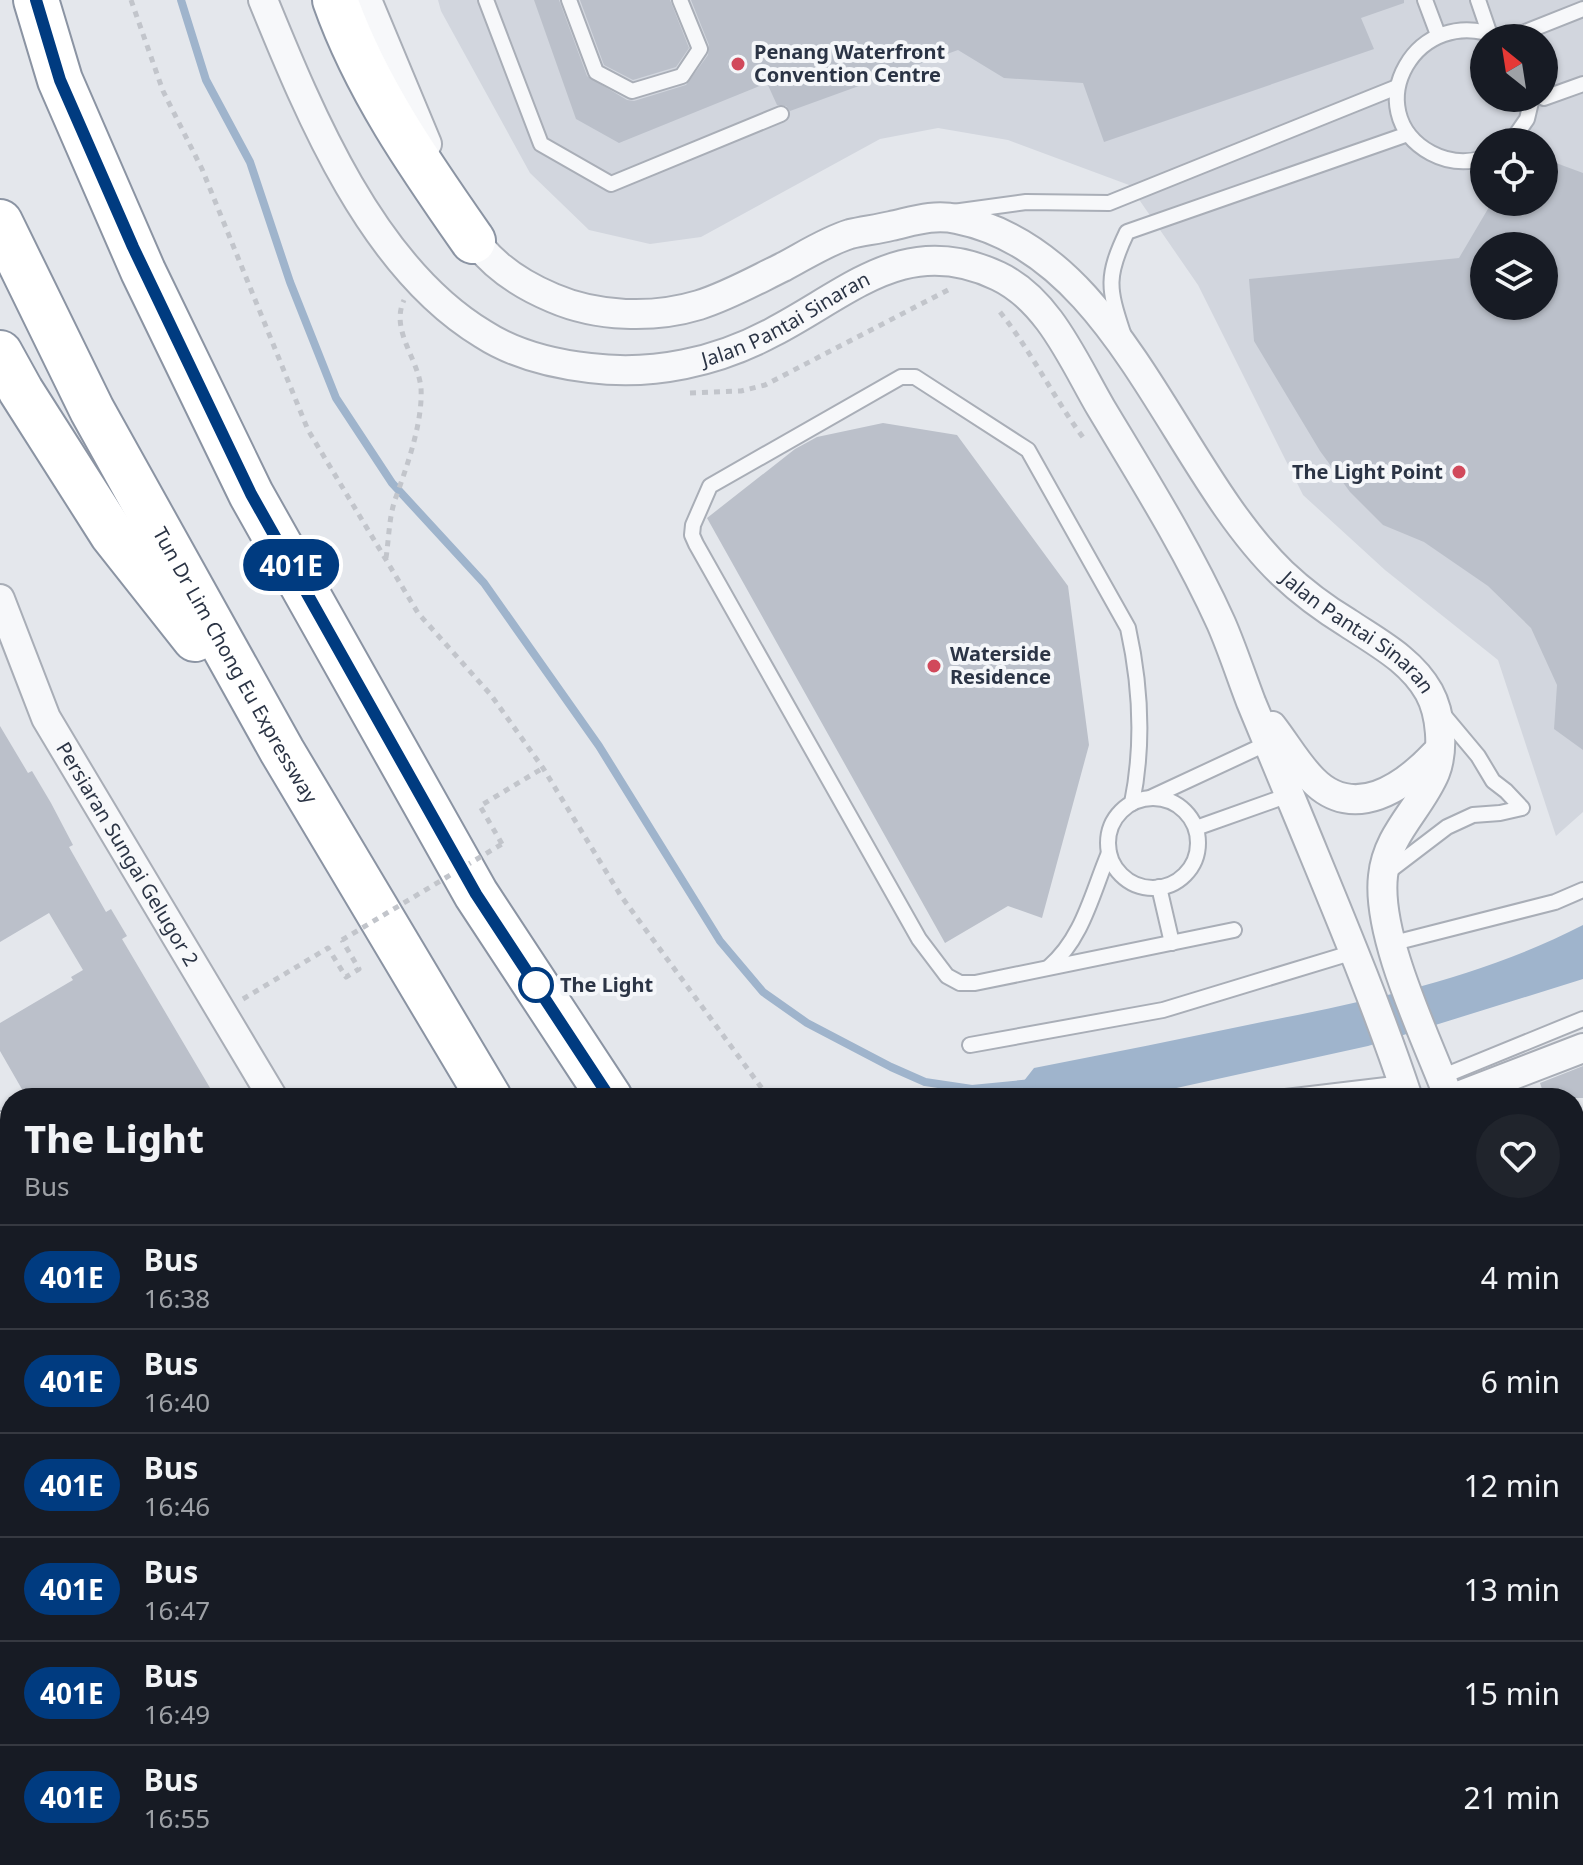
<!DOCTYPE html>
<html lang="en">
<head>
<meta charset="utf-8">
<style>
	body { margin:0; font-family:"Noto Sans",sans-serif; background:#20242c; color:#f1f3f6; height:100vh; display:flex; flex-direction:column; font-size:30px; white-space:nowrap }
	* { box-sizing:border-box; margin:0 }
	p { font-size:26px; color:#9ea1a6 }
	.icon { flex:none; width:44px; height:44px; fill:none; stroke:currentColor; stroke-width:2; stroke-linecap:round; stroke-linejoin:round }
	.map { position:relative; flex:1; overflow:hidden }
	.side { position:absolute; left:0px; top:1088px; width:1584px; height:778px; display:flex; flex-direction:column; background:#171b24; border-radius:32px 32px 0 0; box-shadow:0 2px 6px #0004 }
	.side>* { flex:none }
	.badge { padding:0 16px; border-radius:26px; font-size:28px; line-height:52px }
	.needle { width:52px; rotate:330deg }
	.controls { position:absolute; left:1470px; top:24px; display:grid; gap:16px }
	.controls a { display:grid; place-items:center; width:88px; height:88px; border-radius:50%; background:#171b24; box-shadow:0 2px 6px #0004; font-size:40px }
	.map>.badge { position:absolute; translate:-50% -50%; box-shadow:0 0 0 4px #fff }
	.round { display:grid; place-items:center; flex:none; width:84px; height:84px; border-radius:42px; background:#20242c }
	.summary { display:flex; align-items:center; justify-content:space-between; height:136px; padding:0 24px }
	h1 { font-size:38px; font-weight:800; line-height:60px }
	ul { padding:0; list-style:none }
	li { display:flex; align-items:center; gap:24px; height:104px; padding:0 24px; border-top:2px solid #363941 }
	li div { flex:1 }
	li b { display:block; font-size:30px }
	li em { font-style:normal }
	li .badge { min-width:88px; font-weight:700; text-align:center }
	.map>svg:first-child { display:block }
	.built { fill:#d2d6de; fill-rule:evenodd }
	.green { fill:#c9d6c5 }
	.water { fill:#9fb4cc }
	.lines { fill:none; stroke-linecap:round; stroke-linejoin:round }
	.stream { stroke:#9fb4cc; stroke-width:8 }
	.canal { stroke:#9fb4cc; stroke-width:30 }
	.building { fill:#bbc0ca; fill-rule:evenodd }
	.lane-casing { stroke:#a9aeb7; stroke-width:18 }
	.street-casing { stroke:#a9aeb7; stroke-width:32 }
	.highway-casing { stroke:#8b94a3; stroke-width:48 }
	.path { stroke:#c2c5cb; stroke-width:5; stroke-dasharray:6 6; stroke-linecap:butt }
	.lane { stroke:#f7f8fa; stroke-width:14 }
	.street { stroke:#f7f8fa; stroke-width:28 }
	.highway { stroke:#fff; stroke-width:44 }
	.path-bridge { stroke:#c2c5cb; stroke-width:5; stroke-dasharray:6 6; stroke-linecap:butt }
	.line-casing { stroke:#fff; stroke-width:18 }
	.line { stroke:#003b80; stroke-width:12 }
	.poi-dot { fill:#d1495b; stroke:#f4f6f9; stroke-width:3 }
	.stop-dot { fill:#fff; stroke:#003b80; stroke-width:4 }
	.labels { text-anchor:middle; stroke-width:8; stroke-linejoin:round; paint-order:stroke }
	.poi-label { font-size:20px; font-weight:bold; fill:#2b3445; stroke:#f4f6f9; text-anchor:start }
	.street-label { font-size:20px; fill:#2b3445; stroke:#f4f6f9 }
	.stop-label { font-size:20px; font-weight:bold; fill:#2b3445; stroke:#f4f6f9; text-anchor:start }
</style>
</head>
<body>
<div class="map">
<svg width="1583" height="1865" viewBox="0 0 1583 1865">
	<rect width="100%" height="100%" fill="#e4e7ec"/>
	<path class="built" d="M438,0H1583V812L1556,836L1498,660L1385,570L1303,495L1198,285L1129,185L1008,140L938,128L880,139L701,237L650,244L589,230L530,173L441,11ZM1484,38H1544V98H1484ZM1484,142H1544V202H1484ZM1484,246H1544V306H1484Z"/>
	<g class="green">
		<polygon points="219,1856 268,1856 273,1865 203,1865"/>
		<polygon points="991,1856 1055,1856 1061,1865 996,1865"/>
	</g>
	<path class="water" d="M1583,925V979L1368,1046L1131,1098H1021L1023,1082L1034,1068C1110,1053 1186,1038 1262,1022C1373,1000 1482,977 1583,925Z"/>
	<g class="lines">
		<g class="stream">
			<polyline points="181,0 206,80 250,162 290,282 336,398 392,483 484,583 599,746 720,941 763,992 807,1023 891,1067 925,1082 972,1089 1032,1083"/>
			<polyline points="1335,1856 1341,1865"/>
		</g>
		<polyline class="canal" points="0,1823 10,1817"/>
	</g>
	<g class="building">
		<polygon points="534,0 559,0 587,76 627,100 634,101 686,85 708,55 709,45 691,0 1404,0 1404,3 1361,18 1374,49 1104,142 1083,83 1004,78 958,50 790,111 786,106 777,105 767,83 619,143 576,119"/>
		<polygon points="580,0 670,0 689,48 676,67 633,80 604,65"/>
		<path d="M1556,163L1583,173V750L1554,729L1557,685L1531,628L1488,586L1424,542L1383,525L1350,492L1320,451L1254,341L1249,279L1459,258L1492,202H1544V170ZM1484,246H1544V306H1484Z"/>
		<polygon points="883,423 957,435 1068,586 1089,745 1042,918 1008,906 945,943 707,518 795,449 817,437"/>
		<polygon points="0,726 28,773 32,771 51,803 73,845 69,847 106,912 111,909 127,936 122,939 216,1098 27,1098 0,1051 0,1023 73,980 71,977 83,970 49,913 0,942"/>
		<polygon points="1583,1066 1583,1098 1545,1098 1540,1083"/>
	</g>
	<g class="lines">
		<g class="lane-casing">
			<g id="lane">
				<polyline points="486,0 541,144 611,184 781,114"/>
				<polyline points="569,0 596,72 632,91 682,76 700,49 680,0"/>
				<polyline points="1425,0 1437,32"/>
				<polyline points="1478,0 1489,32"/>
				<polyline points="1510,38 1583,9"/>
				<polyline points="1544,98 1583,84"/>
				<polyline points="1511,142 1527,119 1532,98"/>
				<path d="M1484,158C1465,164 1448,162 1431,153C1356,112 1416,0 1501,38"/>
				<polyline points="953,212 1026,202 1109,203 1397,87"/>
				<path d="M1123,333C1108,288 1106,276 1127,232L1408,134"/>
				<polyline points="1152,797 1268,743"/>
				<circle cx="1153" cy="843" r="45"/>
				<path d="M1132,803C1144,744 1141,687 1128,628L1028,450L915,377H901L710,486L693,525L692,535L696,544L919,939L947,976L960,983H975L1234,930"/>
				<polyline points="1196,828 1289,795"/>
				<polyline points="1384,875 1447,827 1473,815 1500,813 1522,808 1506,791 1493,781 1478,756 1442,713"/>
				<polyline points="1159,887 1172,943"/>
				<polyline points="1390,944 1555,902 1583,890"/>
				<path d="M1049,967C1083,938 1092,893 1109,853"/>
				<polyline points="970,1045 1163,1010 1354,952"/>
				<polyline points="1441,1077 1583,1019"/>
				<polyline points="1277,1098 1403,1083"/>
			</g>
		</g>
		<g class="street-casing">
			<g id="street">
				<path id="s1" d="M263,0C310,115 372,267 483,334C514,354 554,364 590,368C653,376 717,362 773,332C850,292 906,232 998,276C1049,300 1074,362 1101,408C1143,478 1187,548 1221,623C1232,648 1241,676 1251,702C1268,743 1285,784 1302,825C1339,915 1377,1005 1408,1098"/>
				<polyline points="367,0 427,144"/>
				<path id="s2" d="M465,225C484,260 517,283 553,298C597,317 653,319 699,305C728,296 756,280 783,267C804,256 827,241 850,234C864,231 878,229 891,226C914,221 933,214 957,219C1118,251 1173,468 1282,573C1301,591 1325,609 1348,623C1378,643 1411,660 1429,692C1441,714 1444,750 1435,773C1420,809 1387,834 1383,876C1376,937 1427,1039 1449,1098"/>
				<path id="s3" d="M0,599L46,718L273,1098"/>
				<path d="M1272,726C1286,744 1297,764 1313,780C1354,822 1404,787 1435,754"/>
				<polyline points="1453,1098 1583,1048"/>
				<polyline points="0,1126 10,1143"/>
				<polyline points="1574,1466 1583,1490"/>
				<polyline points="0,1508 10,1502"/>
				<polyline points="1574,1582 1583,1588"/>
				<polyline points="1574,1685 1583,1699"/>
				<polyline points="0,1787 10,1781"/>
				<polyline points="0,1853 10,1847"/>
				<polyline points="426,1856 431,1865"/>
				<polyline points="722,1856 727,1865"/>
				<polyline points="1477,1856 1483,1865"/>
			</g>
		</g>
		<g class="highway-casing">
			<g id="highway">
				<polyline points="36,0 60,80 143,271 251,494 476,894 610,1098"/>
				<path d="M335,0C366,88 420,165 473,241"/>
				<path id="s4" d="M0,222L92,410L282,751L489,1098"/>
				<polyline points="0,353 21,391 112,534 195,639"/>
				<polyline points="956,1856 962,1865"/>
				<polyline points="1108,1856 1114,1865"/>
			</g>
		</g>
		<g class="path">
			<polyline points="131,0 163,91 202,169 308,430 418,613 491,695 543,768 621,896 769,1098"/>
			<path d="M1000,312C1032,352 1054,399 1085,440"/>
			<polyline points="690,393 741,391 765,385 948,290"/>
			<path d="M386,558C389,538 389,515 396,497C407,466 423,422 421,388C418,358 390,330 404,300"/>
			<polyline points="502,844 480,806 543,768"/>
			<polyline points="243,999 328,948 346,977 359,969 342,940"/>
			<polyline points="1198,1856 1204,1865"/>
			<polyline points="1265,1856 1272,1865"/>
		</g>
		<use href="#lane" class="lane"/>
		<use href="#street" class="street"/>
		<use href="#highway" class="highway"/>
		<polyline class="path-bridge" points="342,940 502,844"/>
	</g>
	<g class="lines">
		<g class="line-casing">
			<polyline id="line" points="36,0 60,80 133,247 251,494 476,894 610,1098"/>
		</g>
		<use href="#line" class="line"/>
	</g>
	<g class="poi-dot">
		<circle cx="738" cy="64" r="8"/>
		<circle cx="1459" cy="472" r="8"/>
		<circle cx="934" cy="666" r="8"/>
	</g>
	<circle class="stop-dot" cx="536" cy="985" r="16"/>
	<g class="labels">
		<g class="poi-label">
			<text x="754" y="59">Penang Waterfront<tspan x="754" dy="23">Convention Centre</tspan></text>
			<text x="1443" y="479" text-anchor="end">The Light Point</text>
			<text x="950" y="661">Waterside<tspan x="950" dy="23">Residence</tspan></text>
		</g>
		<g class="street-label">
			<text dy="7" stroke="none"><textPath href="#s1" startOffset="726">Jalan Pantai Sinaran</textPath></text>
			<text dy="7" stroke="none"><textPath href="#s2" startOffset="1130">Jalan Pantai Sinaran</textPath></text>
			<text dy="7" stroke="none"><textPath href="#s4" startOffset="502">Tun Dr Lim Chong Eu Expressway</textPath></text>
			<text dy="7" stroke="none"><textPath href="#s3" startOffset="286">Persiaran Sungai Gelugor 2</textPath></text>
		</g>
		<g class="stop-label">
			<text x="560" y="992">The Light</text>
		</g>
	</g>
</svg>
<div class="controls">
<a><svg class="needle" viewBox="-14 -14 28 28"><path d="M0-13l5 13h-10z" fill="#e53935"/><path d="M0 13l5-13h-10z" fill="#9ea1a6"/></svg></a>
<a><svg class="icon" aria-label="locate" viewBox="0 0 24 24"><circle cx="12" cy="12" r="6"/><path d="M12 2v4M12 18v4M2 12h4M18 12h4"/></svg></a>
<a><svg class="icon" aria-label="layers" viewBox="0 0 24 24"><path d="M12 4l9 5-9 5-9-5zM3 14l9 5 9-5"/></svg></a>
</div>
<b class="badge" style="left:291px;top:565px;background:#003b80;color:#fff">401E</b>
<section class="side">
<div class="summary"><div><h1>The Light</h1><p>Bus</p></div><a class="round"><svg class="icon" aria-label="heart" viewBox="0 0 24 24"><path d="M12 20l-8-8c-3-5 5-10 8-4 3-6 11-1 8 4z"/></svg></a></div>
<ul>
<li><span class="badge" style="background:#003b80;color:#fff">401E</span><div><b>Bus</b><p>16:38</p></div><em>4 min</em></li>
<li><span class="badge" style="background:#003b80;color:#fff">401E</span><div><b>Bus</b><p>16:40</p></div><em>6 min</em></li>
<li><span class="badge" style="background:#003b80;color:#fff">401E</span><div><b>Bus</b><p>16:46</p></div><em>12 min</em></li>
<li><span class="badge" style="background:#003b80;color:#fff">401E</span><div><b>Bus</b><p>16:47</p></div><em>13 min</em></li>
<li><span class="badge" style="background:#003b80;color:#fff">401E</span><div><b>Bus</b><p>16:49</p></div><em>15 min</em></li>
<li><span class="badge" style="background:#003b80;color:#fff">401E</span><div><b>Bus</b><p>16:55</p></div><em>21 min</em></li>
</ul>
</section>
</div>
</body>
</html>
